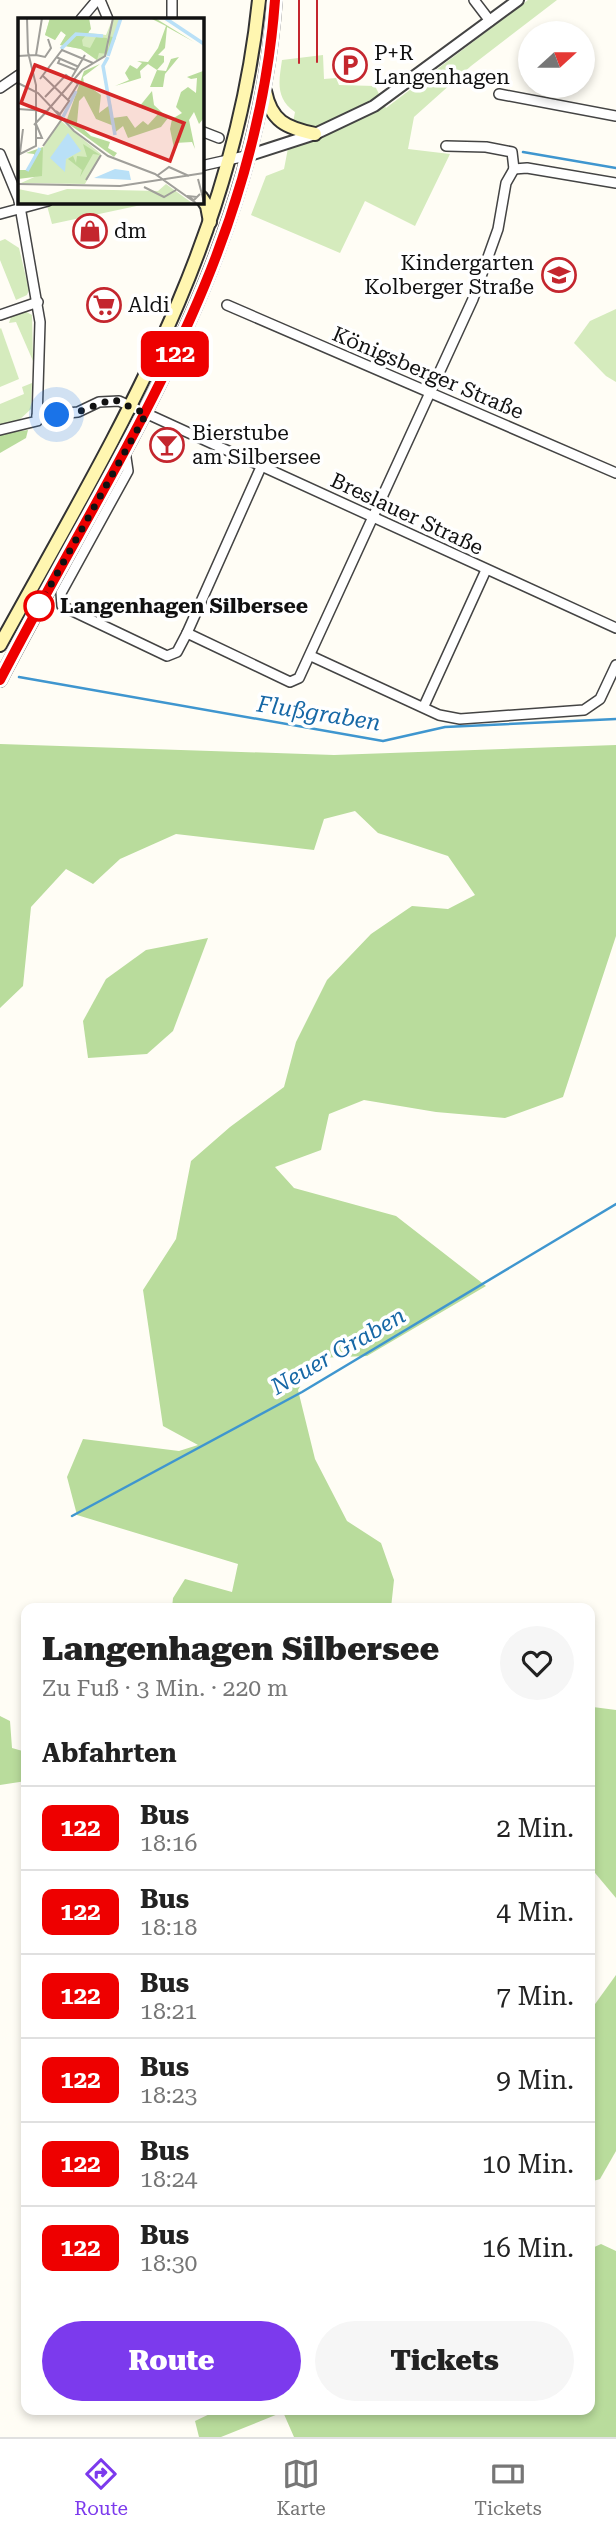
<!DOCTYPE html>
<html lang="de">
<head>
<meta charset="utf-8">
<style>
	body { margin:0; font-family:"Roboto Serif",serif; background:#f6f6f6; color:#222; height:100vh; display:flex; flex-direction:column; font-size:26px; white-space:nowrap }
	* { box-sizing:border-box; margin:0 }
	p { font-size:23px; color:#767676 }
	.icon { flex:none; width:38px; height:38px; fill:none; stroke:currentColor; stroke-width:2; stroke-linecap:round; stroke-linejoin:round }
	.map { position:relative; flex:1; overflow:hidden }
	.panel { position:absolute; left:21px; top:1603px; width:574px; height:812px; display:flex; flex-direction:column; background:#fff; border-radius:14px; box-shadow:0 4px 10px #0003 }
	.panel>* { flex:none }
	.badge { padding:0 14px; border-radius:10px; font-size:24px; line-height:46px }
	.needle { width:46px; rotate:69deg }
	.buttons { position:absolute; left:518px; top:21px; display:grid; gap:14px }
	.buttons a { display:grid; place-items:center; width:77px; height:77px; border-radius:50%; background:#fff; box-shadow:0 4px 10px #0003; font-size:35px }
	.you { position:absolute; width:35px; height:35px; margin:-18px; border:5px solid #fff; border-radius:50%; background:#1a73e8; box-shadow:0 0 0 10px #1a73e833 }
	.map>.badge { position:absolute; translate:-50% -50%; box-shadow:0 0 0 4px #fff }
	h2 { padding:0 21px; font-size:26px; line-height:63px }
	.round { display:grid; place-items:center; flex:none; width:74px; height:74px; border-radius:37px; background:#f6f6f6 }
	.headline { display:flex; align-items:center; justify-content:space-between; height:119px; padding:0 21px }
	h1 { font-size:33px; font-weight:800; line-height:52px }
	.action { display:flex; gap:14px; margin-top:auto; padding:14px 21px }
	.action a { flex:1; height:80px; border-radius:42px; background:#7c3aed; color:#fff; font-size:28px; font-weight:800; line-height:80px; text-align:center }
	.action a+a { background:#f6f6f6; color:#222 }
	ul { padding:0; list-style:none }
	li { display:flex; align-items:center; gap:21px; height:84px; padding:0 21px; border-top:2px solid #e0e0e0 }
	li div { flex:1 }
	li b { display:block; font-size:26px }
	li em { font-style:normal }
	li .badge { min-width:77px; font-weight:700; text-align:center }
	.tabs { display:flex; justify-content:space-around; align-items:center; height:98px; border-top:2px solid #e0e0e0; background:#fff; font-size:19px; color:#767676 }
	.tabs a { display:grid; justify-items:center; gap:4px }
	.tabs .current { color:#7c3aed }
	.map>svg:first-child { display:block }
	.green { fill:#d5ebbd }
	.forest { fill:#b9dc9c }
	.lines { fill:none; stroke-linecap:round; stroke-linejoin:round }
	.stream { stroke:#3f96cf; stroke-width:2.5 }
	.minor-casing { stroke:#444; stroke-width:12 }
	.tertiary-casing { stroke:#444; stroke-width:14 }
	.secondary-casing { stroke:#333; stroke-width:16 }
	.minor { stroke:#fff; stroke-width:9 }
	.tertiary { stroke:#fff; stroke-width:10 }
	.secondary { stroke:#fff6b0; stroke-width:12 }
	.tram { stroke:#c4262e; stroke-width:2 }
	.line-casing { stroke:#fff; stroke-width:16 }
	.line { stroke:#e00; stroke-width:10 }
	.walk { stroke:#111; stroke-width:7; stroke-dasharray:0 12.6 }
	.stop-dot { fill:#fff; stroke:#e00; stroke-width:3.5 }
	.labels { text-anchor:middle; stroke-width:7; stroke-linejoin:round; paint-order:stroke }
	.poi-label { font-size:21px; fill:#111; stroke:#fff; text-anchor:start }
	.street-label { font-size:21px; fill:#111; stroke:#fff }
	.stop-label { font-size:21px; font-weight:bold; fill:#111; stroke:#fff; text-anchor:start }
	.water-label { font-size:23px; font-style:italic; fill:#1768a6; stroke:#fff }
	.inset-river { fill:none; stroke:#b9e0f7; stroke-width:3.5 }
	.inset-road { fill:none; stroke:#a09f9a; stroke-width:2 }
	.view { fill:#d62828; fill-opacity:0.15; stroke:#d62828; stroke-width:3.5 }
	.inset-edge { fill:none; stroke:#111; stroke-width:3.5 }
</style>
</head>
<body>
<div class="map">
<svg width="616" height="2437" viewBox="0 0 616 2437">
	<rect width="100%" height="100%" fill="#fffdf5"/>
	<g class="green">
		<path d="M528,0H557L471,66L414,117L408,149L450,154L415,226L365,201L340,253L251,215L266,176L284,169L295,112C275,98 279,81 282,60L323,55L324,79L336,78L339,85L375,86L386,108Z"/>
		<polygon points="48,201 160,201 52,224 46,202"/>
		<polygon points="5,239 19,248 29,290 27,295 16,300 0,260 0,241"/>
		<polygon points="616,309 616,382 606,376 574,343 590,321"/>
		<polygon points="23,310 32,315 33,361 16,322 9,323 12,314"/>
		<polygon points="1,328 19,379 0,387 0,329"/>
		<polygon points="32,383 31,409 17,422 0,425 0,404 24,394 22,387"/>
	</g>
	<g class="forest">
		<polygon points="28,430 26,438 0,453 0,434"/>
		<polygon points="0,744 334,755 616,745 616,936 563,1097 505,1118 436,1112 364,1100 329,1114 321,1150 275,1167 294,1188 396,1216 486,1286 367,1356 317,1358 298,1390 315,1459 347,1521 381,1543 394,1580 391,1608 172,1608 173,1598 185,1579 232,1592 238,1564 77,1515 67,1477 83,1439 179,1451 198,1445 163,1426 143,1290 176,1239 191,1161 230,1127 284,1087 296,1042 327,980 371,934 412,906 448,909 475,895 448,856 378,833 355,811 324,819 314,850 176,834 120,859 93,884 66,869 31,907 23,986 0,1008"/>
		<polygon points="208,938 173,1031 147,1054 88,1058 83,1021 106,979 146,950"/>
		<polygon points="593,1707 616,1710 616,1898 590,1867 590,1720"/>
		<polygon points="0,1716 10,1721 12,1748 26,1752 26,1781 0,1785"/>
		<polygon points="616,1975 616,2151 600,2179 590,2182 590,2011"/>
		<polygon points="601,2244 616,2251 616,2437 294,2437 283,2412 221,2437 199,2437 195,2421 218,2410 590,2410 590,2249"/>
	</g>
	<g class="lines">
		<g class="stream">
			<polyline points="523,152 616,168"/>
			<polyline points="19,677 383,741 445,727 616,719"/>
			<polyline points="72,1516 302,1392 616,1204"/>
		</g>
		<g class="minor-casing">
			<g id="minor">
				<polyline points="100,0 108,19"/>
				<polyline points="172,0 172,19"/>
				<polyline points="474,0 490,21"/>
				<polyline points="81,19 97,0"/>
				<polyline points="0,88 19,75"/>
				<polyline points="499,94 616,116"/>
				<polyline points="201,131 219,138"/>
				<polyline points="446,146 486,147 512,152 514,169"/>
				<polyline points="0,154 19,200"/>
				<polyline points="201,166 250,155"/>
				<polyline points="514,169 527,168 616,183"/>
				<polyline points="0,214 48,201"/>
				<polyline points="227,305 616,473"/>
				<polyline points="0,315 38,302"/>
				<polyline points="37,416 78,412 99,402 119,401 616,628"/>
				<polyline points="0,430 37,421 40,322 19,201"/>
				<polyline points="125,451 128,471 61,593 62,606 167,656 177,652 187,633 290,682 299,678 473,299 498,229 506,183 514,169"/>
				<polyline points="187,633 261,467"/>
				<polyline points="311,656 439,715 460,719 584,710 600,699 616,665"/>
				<polyline points="424,706 486,570"/>
			</g>
		</g>
		<g class="tertiary-casing">
			<polyline id="tertiary" points="250,155 315,134 374,106 518,0"/>
		</g>
		<g class="secondary-casing">
			<g id="secondary">
				<path d="M265,91C271,121 286,128 315,134"/>
				<polyline points="201,197 207,206 210,222"/>
				<path d="M0,645C116,434 234,247 259,0"/>
				<path d="M0,680C116,457 256,260 275,0"/>
			</g>
		</g>
		<use href="#minor" class="minor"/>
		<use href="#tertiary" class="tertiary"/>
		<use href="#secondary" class="secondary"/>
		<g class="tram">
			<polyline points="317,0 317,62"/>
			<polyline points="299,63 299,0"/>
		</g>
	</g>
	<g class="lines">
		<g class="line-casing">
			<path id="line" d="M0,680C116,455 256,263 275,0"/>
		</g>
		<use href="#line" class="line"/>
		<polyline class="walk" points="39,606 146,414 113,399 78,412 57,415"/>
	</g>
	<defs>
		<g id="parking-ring" transform="scale(1.75)"><circle r="9.5" fill="#fff" stroke="#c4262e" stroke-width="1.5"/><path d="M-3.5-5.5H1a3.5 3.5 0 0 1 0 7H-1V5.5H-3.5ZM-1-3.4V-.6H.8a1.4 1.4 0 0 0 0-2.8Z" fill="#c4262e"/></g>
		<g id="shop-ring" transform="scale(1.75)"><circle r="9.5" fill="#fff" stroke="#c4262e" stroke-width="1.5"/><path d="M-5-2.5h2.3a2.7 3.5 0 0 1 5.4 0H5L5.5 6h-11ZM-1.5-2.5h3a1.5 2.3 0 0 0-3 0Z" fill="#c4262e"/></g>
		<g id="school-ring" transform="scale(1.75)"><circle r="9.5" fill="#fff" stroke="#c4262e" stroke-width="1.5"/><path d="M0-5L7-2L0 1L-7-2ZM-4 1L0 2.5L4 1V4Q0 6-4 4Z" fill="#c4262e"/></g>
		<g id="supermarket-ring" transform="scale(1.75)"><circle r="9.5" fill="#fff" stroke="#c4262e" stroke-width="1.5"/><path d="M-6-5.5h2.5l.6 2H6L4.5 2H-2.5L-4.4-4H-6ZM-1.5 3.2a1.3 1.3 0 1 0 .1 0ZM3 3.2a1.3 1.3 0 1 0 .1 0Z" fill="#c4262e"/></g>
		<g id="bar-ring" transform="scale(1.75)"><circle r="9.5" fill="#fff" stroke="#c4262e" stroke-width="1.5"/><path d="M-6-5H6L.8 .8V4.5H3.5V6h-7V4.5H-.8V.8Z" fill="#c4262e"/></g>
	</defs>
	<g fill-rule="evenodd">
		<use href="#parking-ring" x="350" y="65"/>
		<use href="#shop-ring" x="90" y="231"/>
		<use href="#school-ring" x="559" y="275"/>
		<use href="#supermarket-ring" x="104" y="305"/>
		<use href="#bar-ring" x="167" y="445"/>
	</g>
	<circle class="stop-dot" cx="39" cy="606" r="14"/>
	<g class="labels">
		<g class="poi-label">
			<text x="374" y="60">P+R<tspan x="374" dy="24">Langenhagen</tspan></text>
			<text x="114" y="238">dm</text>
			<text x="534" y="270" text-anchor="end">Kindergarten<tspan x="534" dy="24">Kolberger Straße</tspan></text>
			<text x="128" y="312">Aldi</text>
			<text x="192" y="440">Bierstube<tspan x="192" dy="24">am Silbersee</tspan></text>
		</g>
		<g class="street-label">
			<text transform="translate(428 373) rotate(23)" y="7">Königsberger Straße</text>
			<text transform="translate(407 514) rotate(25)" y="7">Breslauer Straße</text>
		</g>
		<g class="stop-label">
			<text x="60" y="613">Langenhagen Silbersee</text>
		</g>
		<g class="water-label">
			<text transform="translate(319 713) rotate(9)" y="8">Flußgraben</text>
			<text transform="translate(338 1351) rotate(-30)" y="8">Neuer Graben</text>
		</g>
	</g>
	<g transform="translate(18 18)">
		<rect width="186" height="186" fill="#fffdf5"/>
		<path d="M32,0H71V15L88,17L95,0H104L90,36L80,43L63,31L42,27L48,17L43,13L37,22L27,17ZM42,102L83,136L67,166L3,165L23,156L20,138ZM148,166L174,185H0V171L30,177L49,171L140,173Z" fill="#d5ebbd"/>
		<path d="M32,0H71L73,11L64,22L65,28L72,30L78,19L89,20L91,33V18L98,20L90,36L81,35L79,42L63,31L42,27L48,17L43,13L37,22L27,17ZM132,0H137L176,24L149,9L147,30L140,37L146,38V44L139,52L148,53L153,41L161,39L147,56L145,69H132L139,52L130,46L122,53L123,60L97,68L111,62L107,55L112,47L119,51L124,45L119,43L130,44L140,30L148,8ZM82,46L65,59L66,65L83,77L81,95L93,86L95,100L109,98L117,110L125,103L130,107L140,96L121,89L134,73L136,87L150,100L143,109L110,120L105,108L95,116L96,108L78,101L66,78L61,83L59,105L73,118L92,124L90,130L99,135L96,139L48,104L66,53ZM185,53V101L181,106L176,94L171,102L177,131L174,124L157,125L156,130L152,111L154,101L164,95L158,89L163,74L170,69L178,75L179,60L173,61L169,59ZM65,126L82,137L75,136L62,159L64,152L50,141L55,138L58,145L59,138L69,139ZM25,129L24,158L0,161V152H9L16,142V136L8,135Z" fill="#b9dc9c"/>
		<path d="M50,115L63,133L48,141L47,154L32,140ZM97,151L111,153L113,162L76,160Z" fill="#b9e0f7"/>
		<path class="inset-river" d="M147,0L186,26M43,31L58,16L85,18M90,38L103,0M90,39L85,48L97,117M45,99L58,73M9,153L22,130"/>
		<path class="inset-road" d="M18,37L27,39L33,30L30,21M0,38L18,37L24,0M38,39L61,49M42,41L40,45L58,52M25,58L51,83L42,96L38,93M54,59L67,37M22,61L44,32L75,45M0,65L20,75L56,113L90,138L137,156L178,185M27,79L48,57L60,66L50,82M0,91L29,93L16,107M29,93L64,52L87,38L95,0M17,120H24L18,106M25,128L44,101M2,135L5,111M0,137L18,128V67L10,34L9,0M140,157L151,149L171,158M180,161L186,184M68,162L83,137M0,166L102,168L186,155M126,169L146,179L158,172M179,179L169,178L176,182L182,176"/>
		<path class="view" d="M17,47L166,105L152,143L3,85Z"/>
		<rect width="186" height="186" class="inset-edge"/>
	</g>
</svg>
<div class="buttons">
<a><svg class="needle" viewBox="-14 -14 28 28"><path d="M0-13l5 13h-10z" fill="#e53935"/><path d="M0 13l5-13h-10z" fill="#767676"/></svg></a>
</div>
<div class="you" style="left:57px;top:415px"></div>
<b class="badge" style="left:175px;top:354px;background:#e00;color:#fff">122</b>
<section class="panel">
<div class="headline"><div><h1>Langenhagen Silbersee</h1><p>Zu Fuß · 3 Min. · 220 m</p></div><a class="round"><svg class="icon" aria-label="heart" viewBox="0 0 24 24"><path d="M12 20l-8-8c-3-5 5-10 8-4 3-6 11-1 8 4z"/></svg></a></div>
<h2>Abfahrten</h2>
<ul>
<li><span class="badge" style="background:#e00;color:#fff">122</span><div><b>Bus</b><p>18:16</p></div><em>2 Min.</em></li>
<li><span class="badge" style="background:#e00;color:#fff">122</span><div><b>Bus</b><p>18:18</p></div><em>4 Min.</em></li>
<li><span class="badge" style="background:#e00;color:#fff">122</span><div><b>Bus</b><p>18:21</p></div><em>7 Min.</em></li>
<li><span class="badge" style="background:#e00;color:#fff">122</span><div><b>Bus</b><p>18:23</p></div><em>9 Min.</em></li>
<li><span class="badge" style="background:#e00;color:#fff">122</span><div><b>Bus</b><p>18:24</p></div><em>10 Min.</em></li>
<li><span class="badge" style="background:#e00;color:#fff">122</span><div><b>Bus</b><p>18:30</p></div><em>16 Min.</em></li>
</ul>
<div class="action"><a>Route</a><a>Tickets</a></div>
</section>
</div>
<nav class="tabs">
<a class="current"><svg class="icon" aria-label="directions" viewBox="0 0 24 24"><path d="M12 3l9 9-9 9-9-9zM9 14v-3h6M13 9l2 2-2 2"/></svg>Route</a>
<a><svg class="icon" aria-label="map" viewBox="0 0 24 24"><path d="M3 6l6-2 6 2 6-2v14l-6 2-6-2-6 2zM9 4v14M15 6v14"/></svg>Karte</a>
<a><svg class="icon" aria-label="tickets" viewBox="0 0 24 24"><path d="M3 7h18v10H3zM15 7v10"/></svg>Tickets</a>
</nav>
</body>
</html>
